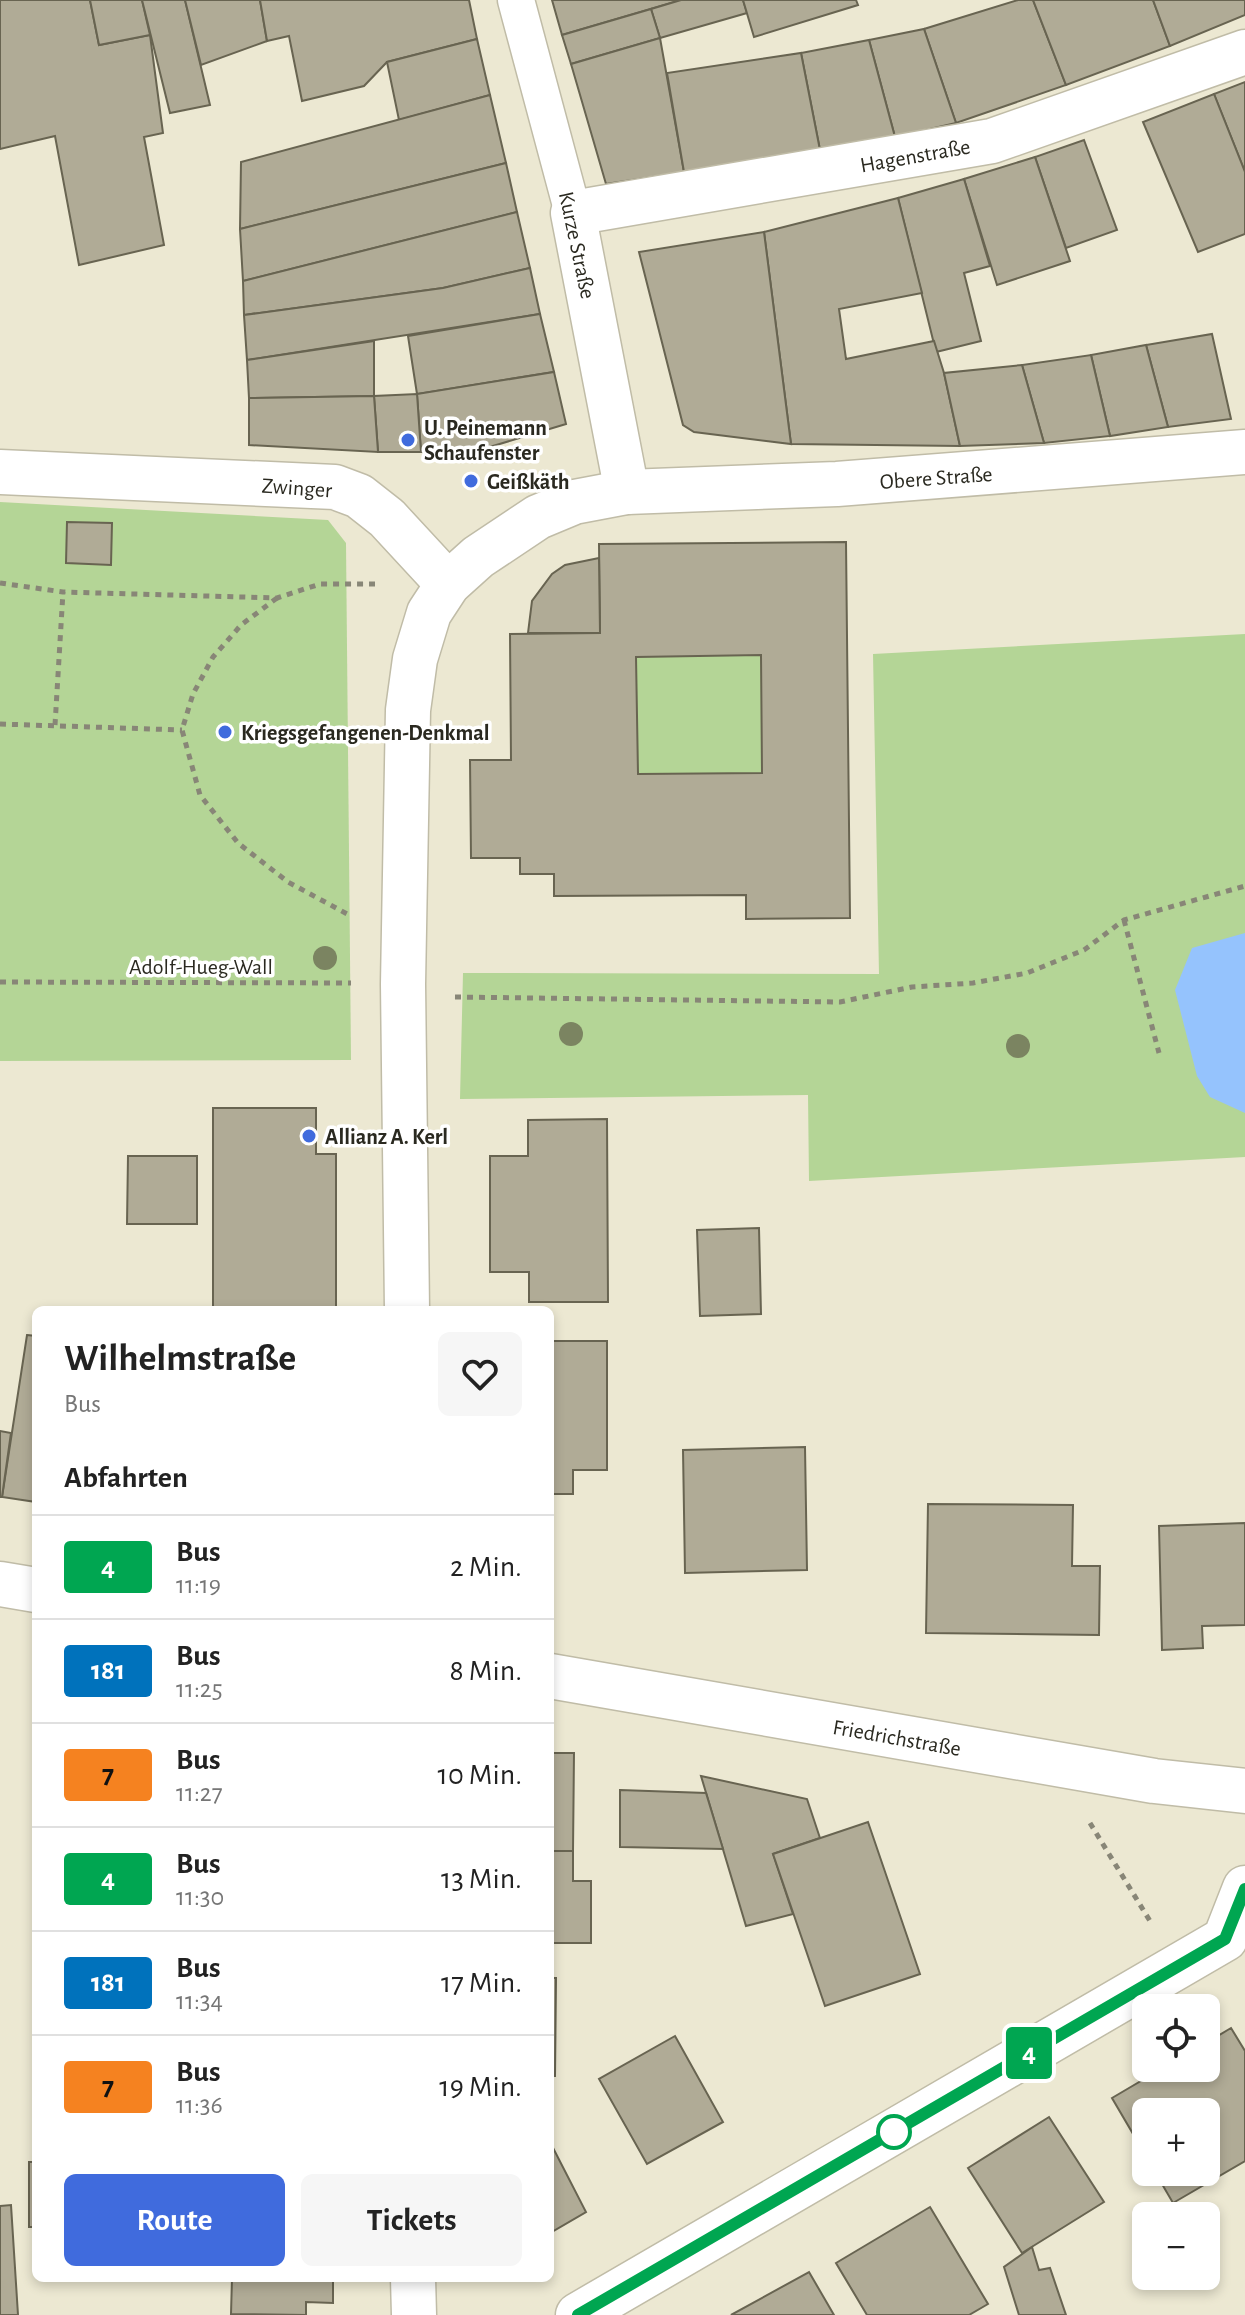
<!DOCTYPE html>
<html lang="de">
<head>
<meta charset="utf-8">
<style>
	body { margin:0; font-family:"Alegreya Sans",sans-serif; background:#f6f6f6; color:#222; height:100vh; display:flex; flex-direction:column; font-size:30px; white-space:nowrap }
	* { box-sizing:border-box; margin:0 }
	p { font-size:26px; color:#767676 }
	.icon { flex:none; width:44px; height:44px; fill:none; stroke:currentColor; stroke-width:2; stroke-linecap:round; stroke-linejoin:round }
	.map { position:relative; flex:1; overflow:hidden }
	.sheet { position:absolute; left:32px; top:1306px; width:522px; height:976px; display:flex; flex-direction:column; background:#fff; border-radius:12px; box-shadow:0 4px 12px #0003 }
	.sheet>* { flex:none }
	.badge { padding:0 16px; border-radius:6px; font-size:28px; line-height:52px }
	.tools { position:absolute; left:1132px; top:1994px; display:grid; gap:16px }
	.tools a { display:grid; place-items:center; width:88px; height:88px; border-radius:12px; background:#fff; box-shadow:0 4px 12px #0003; font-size:40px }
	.map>.badge { position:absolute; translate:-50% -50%; box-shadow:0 0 0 4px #fff }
	h2 { padding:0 32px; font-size:30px; line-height:72px }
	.round { display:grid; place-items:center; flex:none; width:84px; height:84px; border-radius:12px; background:#f6f6f6 }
	.headline { display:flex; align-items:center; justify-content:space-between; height:136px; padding:0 32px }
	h1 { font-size:38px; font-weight:700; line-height:60px }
	.primary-button { display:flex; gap:16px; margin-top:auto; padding:16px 32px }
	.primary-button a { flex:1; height:92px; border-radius:12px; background:#406bdd; color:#fff; font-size:32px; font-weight:700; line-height:92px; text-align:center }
	.primary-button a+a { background:#f6f6f6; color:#222 }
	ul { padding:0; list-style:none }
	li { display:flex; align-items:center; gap:24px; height:104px; padding:0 32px; border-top:2px solid #e0e0e0 }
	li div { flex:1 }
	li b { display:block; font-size:30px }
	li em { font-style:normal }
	li .badge { min-width:88px; font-weight:700; text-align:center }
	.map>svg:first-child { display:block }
	.green { fill:#b4d596 }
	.water { fill:#95c3fd }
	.building { fill:#b0ab96; stroke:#686451; stroke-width:2; fill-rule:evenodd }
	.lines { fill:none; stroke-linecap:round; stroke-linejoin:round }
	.pedestrian-casing { stroke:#c0bca7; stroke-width:39 }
	.minor-casing { stroke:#c0bca7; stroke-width:47 }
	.tertiary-casing { stroke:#c0bca7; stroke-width:47 }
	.path { stroke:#888677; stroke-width:5; stroke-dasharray:6 6; stroke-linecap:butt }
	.pedestrian { stroke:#fff; stroke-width:36 }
	.minor { stroke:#fff; stroke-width:44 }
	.tertiary { stroke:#fff; stroke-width:44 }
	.tree { fill:#7b8461 }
	.line-casing { stroke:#fff; stroke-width:18 }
	.line { stroke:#00a651; stroke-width:12 }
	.poi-dot { fill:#406bdd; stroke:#fff; stroke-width:3 }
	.stop-dot { fill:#fff; stroke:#00a651; stroke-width:4 }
	.labels { text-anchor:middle; stroke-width:7; stroke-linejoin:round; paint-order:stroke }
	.street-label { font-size:22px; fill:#2a2920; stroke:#fff }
	.poi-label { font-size:22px; font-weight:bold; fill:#2a2920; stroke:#fff; text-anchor:start }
</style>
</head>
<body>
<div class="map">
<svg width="1245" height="2315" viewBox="0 0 1245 2315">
	<rect width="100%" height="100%" fill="#ece8d2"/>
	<g class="green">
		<polygon points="0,502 328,520 346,543 351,1060 0,1061"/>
		<polygon points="1245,634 1245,1157 809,1181 808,1095 460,1099 463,973 879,974 873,654"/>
		<polygon points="761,655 762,773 638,774 636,657"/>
	</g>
	<polygon class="water" points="1245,933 1245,1113 1210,1097 1197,1076 1175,990 1192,948"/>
	<g class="building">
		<polygon points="0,0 90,0 99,45 150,35 163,133 144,137 164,245 79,265 55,136 0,149"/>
		<polygon points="90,0 142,0 150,35 99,45"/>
		<polygon points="142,0 185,0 210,105 170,113"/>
		<polygon points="185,0 260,0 267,41 201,65"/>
		<polygon points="260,0 469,0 477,39 387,62 364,86 302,101 289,36 267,41"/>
		<polygon points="552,0 681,0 562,35"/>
		<polygon points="681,0 743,0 747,13 660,38 651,9"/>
		<polygon points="743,0 856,0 858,5 754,37"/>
		<polygon points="1018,0 1033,0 1066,85 956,123 924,29"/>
		<polygon points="1033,0 1153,0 1170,46 1066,85"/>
		<polygon points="1153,0 1245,0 1245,15 1170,46"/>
		<polygon points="651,9 660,38 571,64 562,35"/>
		<polygon points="924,29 956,123 895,137 869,40"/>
		<polygon points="660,38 684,172 606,184 571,64"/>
		<polygon points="477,39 490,95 399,120 387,62"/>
		<polygon points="869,40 895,137 820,150 801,53"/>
		<polygon points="801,53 820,150 684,172 667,73"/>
		<polygon points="1245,82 1245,172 1214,94"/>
		<polygon points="1214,94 1245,172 1245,234 1198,252 1143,122"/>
		<polygon points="490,95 506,163 240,229 241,162"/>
		<polygon points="1084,140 1117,230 1066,248 1035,157"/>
		<polygon points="1035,157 1070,261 997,285 964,179"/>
		<polygon points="506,163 517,212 243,281 240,229"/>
		<polygon points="964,179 990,266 964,273 981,341 936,352 898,198"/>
		<polygon points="898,198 922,293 839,309 846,359 934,341 944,373 960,446 791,444 764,232"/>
		<polygon points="517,212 530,268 443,288 244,315 243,281"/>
		<polygon points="764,232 791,444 694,432 683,425 639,252"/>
		<polygon points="530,268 540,314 247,360 244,315 443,288"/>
		<polygon points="540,314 554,372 417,394 408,336"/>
		<polygon points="1212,334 1231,419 1168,427 1146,345"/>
		<polygon points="374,341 374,396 249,398 247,360"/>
		<polygon points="1146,345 1168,427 1110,436 1091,355"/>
		<polygon points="1091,355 1110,436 1044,443 1022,365"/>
		<polygon points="1022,365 1044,443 960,446 944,373"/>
		<polygon points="554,372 566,424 473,452 421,452 417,394"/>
		<polygon points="417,394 421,452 378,452 374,396"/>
		<polygon points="374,396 378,452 249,445 249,398"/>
		<polygon points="67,522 112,523 111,565 66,563"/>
		<path d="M846,542L850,918L746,919V895L554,896V874H520V858H471L470,760H511L510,634L600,633L599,544ZM761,655L762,773L638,774L636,657Z"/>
		<polygon points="599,558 600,633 528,633 532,601 552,574 565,565"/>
		<polygon points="213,1108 316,1108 316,1154 336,1154 336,1310 213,1310"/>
		<polygon points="607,1119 608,1302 529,1302 529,1272 490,1272 490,1156 528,1156 528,1120"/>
		<polygon points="128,1156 197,1156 197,1224 127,1224"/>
		<polygon points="759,1228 761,1314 700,1316 697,1230"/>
		<polygon points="27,1335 36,1336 36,1502 2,1497"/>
		<polygon points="550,1341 607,1341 607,1470 573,1470 573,1494 550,1494"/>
		<polygon points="0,1431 11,1433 2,1497 0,1497"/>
		<polygon points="805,1447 807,1570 685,1573 683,1450"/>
		<polygon points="928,1504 1073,1505 1072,1566 1100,1566 1099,1635 926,1633"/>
		<polygon points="1245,1523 1245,1625 1202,1626 1203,1648 1162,1650 1159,1526"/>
		<polygon points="550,1753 574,1753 573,1851 550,1851"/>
		<polygon points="701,1776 807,1799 820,1838 773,1854 793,1914 746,1926"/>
		<polygon points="620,1790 706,1793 723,1849 620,1847"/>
		<polygon points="868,1822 920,1974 825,2006 773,1854"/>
		<polygon points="550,1851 573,1851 573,1881 591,1881 591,1943 550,1943"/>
		<polygon points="550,1978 556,1978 555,2076 550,2076"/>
		<polygon points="1231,2028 1245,2051 1245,2161 1173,2203 1155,2172 1206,2172 1206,2112 1146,2112 1146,2156 1112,2098 1163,2068 1206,2068 1206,2043"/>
		<polygon points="675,2036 723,2122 647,2164 599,2079"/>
		<polygon points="1049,2117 1104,2202 1022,2253 968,2168"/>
		<polygon points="550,2142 586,2212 550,2233"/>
		<rect x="29" y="2162" width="7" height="65"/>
		<polygon points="11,2205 18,2315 0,2315 0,2206"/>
		<polygon points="930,2207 988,2304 969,2315 867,2315 836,2263"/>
		<polygon points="1032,2247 1039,2270 1050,2268 1066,2315 1019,2315 1004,2267"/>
		<polygon points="809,2272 834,2315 731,2315"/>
		<polygon points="232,2278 333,2278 333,2303 306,2302 306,2315 231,2314"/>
	</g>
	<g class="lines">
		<g class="pedestrian-casing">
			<polyline id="pedestrian" points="516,0 573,213"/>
		</g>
		<g class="minor-casing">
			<g id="minor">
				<polyline points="0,472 335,487 359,496 387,518 448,584"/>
				<polyline points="627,492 573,213 992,141 1245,52"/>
				<polyline points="407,1310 403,984 408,710 415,659 429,613 448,584 478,557 538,517 574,502 627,492 837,484 1245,452"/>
				<polyline points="413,2278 414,2315"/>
				<polyline points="578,2315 1225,1939 1245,1888"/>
			</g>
		</g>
		<g class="tertiary-casing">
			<g id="tertiary">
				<polyline points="0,1584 36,1590"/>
				<polyline points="550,1676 1154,1781 1245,1791"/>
			</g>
		</g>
		<g class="path">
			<polyline points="0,583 63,592 277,598 320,584 375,584"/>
			<polyline points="277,598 241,625 213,657 193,694 182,730 200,795 238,843 288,882 351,916"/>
			<polyline points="0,724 182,730"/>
			<polyline points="55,725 63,592"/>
			<polyline points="1124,920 1159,1053"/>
			<polyline points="0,982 351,983"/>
			<polyline points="455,997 840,1002 912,987 973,983 1027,973 1084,950 1124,920 1245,886"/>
			<polyline points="1090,1823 1150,1921"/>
		</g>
		<use href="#pedestrian" class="pedestrian"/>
		<use href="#minor" class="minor"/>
		<use href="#tertiary" class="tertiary"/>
	</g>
	<g class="tree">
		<circle cx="325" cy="958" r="12"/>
		<circle cx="571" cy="1034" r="12"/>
		<circle cx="1018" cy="1046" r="12"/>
	</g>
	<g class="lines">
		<g class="line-casing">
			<polyline id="line" points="578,2315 1225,1939 1245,1889"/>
		</g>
		<use href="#line" class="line"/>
	</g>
	<g class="poi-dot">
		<circle cx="408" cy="440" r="8"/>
		<circle cx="471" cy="481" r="8"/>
		<circle cx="225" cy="732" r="8"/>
		<circle cx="309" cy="1136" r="8"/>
	</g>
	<circle class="stop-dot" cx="894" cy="2132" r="16"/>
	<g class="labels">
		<g class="street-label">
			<text transform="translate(915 155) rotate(-10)" y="8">Hagenstraße</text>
			<text transform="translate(578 245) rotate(78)" y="8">Kurze Straße</text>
			<text transform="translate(936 477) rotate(-4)" y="8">Obere Straße</text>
			<text transform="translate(297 487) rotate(4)" y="8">Zwinger</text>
			<text x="201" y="974">Adolf-Hueg-Wall</text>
			<text transform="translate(897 1737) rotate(10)" y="8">Friedrichstraße</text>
		</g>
		<g class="poi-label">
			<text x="424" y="435">U. Peinemann<tspan x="424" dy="25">Schaufenster</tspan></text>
			<text x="487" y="489">Geißkäth</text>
			<text x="241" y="740">Kriegsgefangenen-Denkmal</text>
			<text x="325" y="1144">Allianz A. Kerl</text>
		</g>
	</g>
</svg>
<div class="tools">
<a><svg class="icon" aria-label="locate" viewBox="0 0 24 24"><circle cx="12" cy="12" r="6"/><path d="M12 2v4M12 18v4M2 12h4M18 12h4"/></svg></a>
<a>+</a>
<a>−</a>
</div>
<b class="badge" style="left:1029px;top:2053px;background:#00a651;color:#fff">4</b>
<section class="sheet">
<div class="headline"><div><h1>Wilhelmstraße</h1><p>Bus</p></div><a class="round"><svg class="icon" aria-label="heart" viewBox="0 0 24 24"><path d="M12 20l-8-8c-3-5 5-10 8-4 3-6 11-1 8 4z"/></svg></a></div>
<h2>Abfahrten</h2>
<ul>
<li><span class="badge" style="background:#00a651;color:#fff">4</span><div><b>Bus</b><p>11:19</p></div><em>2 Min.</em></li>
<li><span class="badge" style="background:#0072bc;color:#fff">181</span><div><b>Bus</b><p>11:25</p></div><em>8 Min.</em></li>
<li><span class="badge" style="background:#f58220;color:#111">7</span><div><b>Bus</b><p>11:27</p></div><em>10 Min.</em></li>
<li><span class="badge" style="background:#00a651;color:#fff">4</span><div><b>Bus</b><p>11:30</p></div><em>13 Min.</em></li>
<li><span class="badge" style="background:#0072bc;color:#fff">181</span><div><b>Bus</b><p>11:34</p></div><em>17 Min.</em></li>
<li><span class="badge" style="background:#f58220;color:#111">7</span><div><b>Bus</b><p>11:36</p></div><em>19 Min.</em></li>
</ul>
<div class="primary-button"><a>Route</a><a>Tickets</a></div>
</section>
</div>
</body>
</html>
